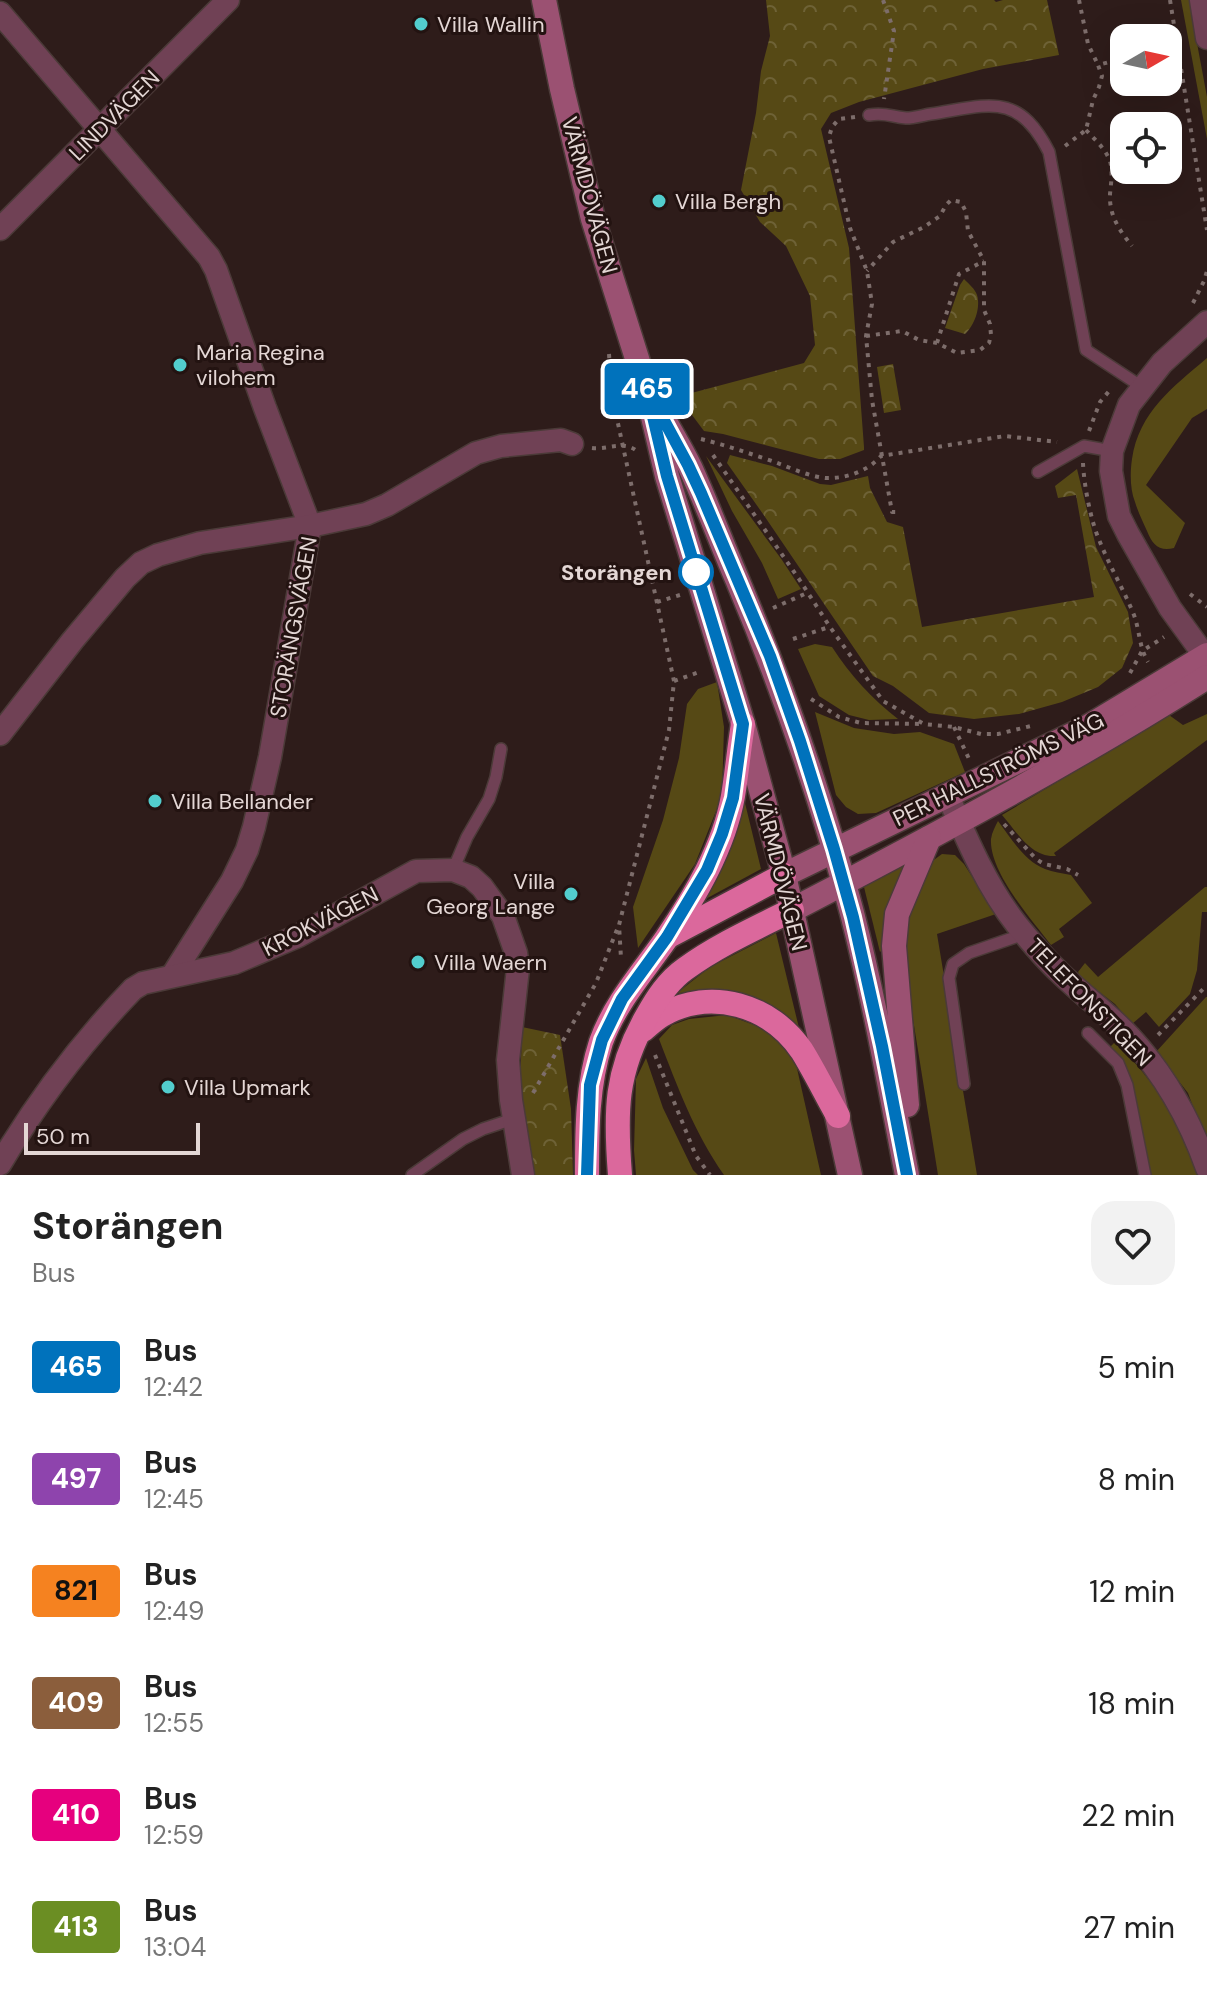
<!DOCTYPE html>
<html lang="en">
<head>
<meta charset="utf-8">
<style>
	body { margin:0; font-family:"DM Sans",sans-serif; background:#f2f2f2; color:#222; height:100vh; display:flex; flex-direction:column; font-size:30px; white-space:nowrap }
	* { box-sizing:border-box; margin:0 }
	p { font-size:26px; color:#767676 }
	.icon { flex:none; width:44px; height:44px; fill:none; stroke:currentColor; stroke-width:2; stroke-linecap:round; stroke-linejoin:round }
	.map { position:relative; height:1175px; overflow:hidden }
	.details { display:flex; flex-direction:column; background:#fff; flex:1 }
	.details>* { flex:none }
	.badge { padding:0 16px; border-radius:6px; font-size:28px; line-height:52px }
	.needle { width:52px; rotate:81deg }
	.fabs { position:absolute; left:1110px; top:24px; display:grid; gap:16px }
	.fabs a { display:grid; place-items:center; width:72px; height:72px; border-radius:16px; background:#fff; box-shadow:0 8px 32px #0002; font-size:40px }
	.scale { position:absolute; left:24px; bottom:20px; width:176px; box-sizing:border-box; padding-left:8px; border:4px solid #e4d7d5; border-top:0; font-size:22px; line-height:28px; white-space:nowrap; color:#e4d7d5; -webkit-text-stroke:6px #231311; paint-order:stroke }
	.map>.badge { position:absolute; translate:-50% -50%; box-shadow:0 0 0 4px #fff }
	.round { display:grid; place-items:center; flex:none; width:84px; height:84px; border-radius:24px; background:#f2f2f2 }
	.overview { display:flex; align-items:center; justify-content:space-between; height:136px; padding:0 32px }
	h1 { font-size:38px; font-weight:700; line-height:60px }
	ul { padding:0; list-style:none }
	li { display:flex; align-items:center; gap:24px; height:112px; padding:0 32px }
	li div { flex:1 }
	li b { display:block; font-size:30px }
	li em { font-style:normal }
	li .badge { min-width:88px; font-weight:700; text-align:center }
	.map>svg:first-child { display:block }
	.green { fill:#564915 }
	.forest { fill:url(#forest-crowns) }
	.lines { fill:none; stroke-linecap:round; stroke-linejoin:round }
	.service-casing { stroke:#4b3a38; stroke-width:14 }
	.minor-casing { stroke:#4b3a38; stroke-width:25 }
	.secondary-casing { stroke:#4b3a38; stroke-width:27 }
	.motorway-casing { stroke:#4b3a38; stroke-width:27 }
	.path { stroke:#7d6d6b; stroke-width:4; stroke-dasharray:4 6; stroke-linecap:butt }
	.service { stroke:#704155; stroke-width:11 }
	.minor { stroke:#704155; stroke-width:22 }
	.secondary { stroke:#9b5172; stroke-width:24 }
	.motorway { stroke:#db689c; stroke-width:24 }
	.line-casing { stroke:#fff; stroke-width:18 }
	.line { stroke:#0072bc; stroke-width:12 }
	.poi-dot { fill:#52cdcd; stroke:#231311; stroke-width:3 }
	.stop-dot { fill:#fff; stroke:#0072bc; stroke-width:4 }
	.labels { text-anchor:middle; stroke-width:6; stroke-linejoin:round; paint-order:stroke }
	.poi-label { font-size:22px; fill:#e4d7d5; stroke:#231311; text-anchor:start }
	.street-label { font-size:22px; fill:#e4d7d5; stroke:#231311 }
	.stop-label { font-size:22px; font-weight:bold; fill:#e4d7d5; stroke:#231311; text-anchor:end }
</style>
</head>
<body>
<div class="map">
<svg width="1207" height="1175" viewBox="0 0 1207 1175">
	<defs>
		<pattern id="forest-crowns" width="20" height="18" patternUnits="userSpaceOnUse" patternTransform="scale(2)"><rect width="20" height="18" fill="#564915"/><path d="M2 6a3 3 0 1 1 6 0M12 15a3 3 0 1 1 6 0" fill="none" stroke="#6e6236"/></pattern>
	</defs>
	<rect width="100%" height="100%" fill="#2e1c1a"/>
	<g class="green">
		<polygon points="1181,0 1189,0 1207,97 1207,139"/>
		<path d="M1207,358V409L1192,418L1146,485L1185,523L1174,548C1159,552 1152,544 1147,531C1143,522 1138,512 1135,502C1130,489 1130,473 1132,459C1139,412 1173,387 1207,358Z"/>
		<polygon points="706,456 782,560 801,589 778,599 762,563 732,511"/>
		<path d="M815,644L832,647C850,675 872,699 898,719L869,720L849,715L819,696L798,649Z"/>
		<polygon points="717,682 724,727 722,796 695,864 638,948 633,907 663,820 679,758 687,704 698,689"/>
		<polygon points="815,712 854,728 894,734 920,732 954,744 965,772 876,813 858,814 846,807 836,795"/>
		<path d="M1207,714V740L1054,853L1056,856C1031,858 1017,832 1002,815L1169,715L1183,725Z"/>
		<polygon points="745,803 761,869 700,902 725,857"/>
		<path d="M998,821C1011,838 1024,861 1045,869C1053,872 1062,873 1071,875L1092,903L1059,929L1064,937L1051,945C1032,920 989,872 991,839C992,832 995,827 998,821Z"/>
		<polygon points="942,854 955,855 964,864 996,914 937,934 977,1175 938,1175 908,988 903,937 905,918 931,862"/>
		<polygon points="909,859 884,948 880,952 863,883"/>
		<polygon points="1205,887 1207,887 1207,912 1202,912 1197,970 1190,994 1159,1027 1146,1012 1132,1024 1115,1004 1081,978 1078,972 1085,963 1098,977"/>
		<polygon points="776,933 799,1028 763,1001 725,992 677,993 710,967"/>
		<polygon points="1206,997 1207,997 1207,1145 1188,1093 1156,1052"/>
		<path d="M727,1015L760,1027L781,1043L796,1064L821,1175H724C694,1132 678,1088 659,1039L672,1025L689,1019Z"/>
		<path d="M1115,1042C1154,1080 1182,1123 1197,1175H1149L1130,1085L1109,1048Z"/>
		<polygon points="646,1058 663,1108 693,1170 698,1175 636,1175 634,1150 636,1079"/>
	</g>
	<g class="forest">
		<polygon points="766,0 994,0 996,2 1003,0 1047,0 1059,55 983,69 859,102 831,113 821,129 849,248 864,447 864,450 840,459 819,459 723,434 704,431 692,415 684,395 804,363 815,345 810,296 786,246 760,222 741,190 756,113 761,71 770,36"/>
		<path d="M964,279C969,284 975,289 977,295C981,308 974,326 965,334L945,328L960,285Z"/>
		<polygon points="893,364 901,410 884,413 877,367"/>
		<polygon points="730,455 772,466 820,484 831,485 868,476 870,488 887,522 903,527 922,627 1094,597 1076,495 1058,498 1055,486 1077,469 1096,547 1128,612 1133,643 1122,668 1098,687 1062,702 1019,714 974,719 929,713 893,686 873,676 763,514 727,463"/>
		<polygon points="522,1027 560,1035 571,1109 573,1175 534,1175 520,1094"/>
	</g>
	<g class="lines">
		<g class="service-casing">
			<g id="service">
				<path d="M869,115C887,112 891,117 906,118C914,118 924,115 931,114C989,105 1018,91 1049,152L1086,350L1142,387"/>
				<polyline points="1038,472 1084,446 1112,451"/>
				<polyline points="453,870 467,837 489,799 496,777 501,749"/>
				<polyline points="1088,1033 1118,1063 1127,1085 1145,1175"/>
				<polyline points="964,1084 949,978 953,964 969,953 1024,934"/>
				<polyline points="412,1175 463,1139 483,1129 513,1119"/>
			</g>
		</g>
		<g class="minor-casing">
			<g id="minor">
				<polyline points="1201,0 1207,38"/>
				<polyline points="0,13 209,257 216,270 265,408 310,526 270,757 254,827 247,850 232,881 172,976"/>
				<polyline points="0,229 228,0"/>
				<polyline points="1207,322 1162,363 1129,405 1112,451 1111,471 1119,516 1128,534 1170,608 1207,659"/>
				<polyline points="0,734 73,640 125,578 141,563 158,555 200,543 310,526 366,514 387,505 476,453 501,446 561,440 572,444"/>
				<path d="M948,796C967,840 987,887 1017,925C1030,941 1043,957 1058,971C1081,994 1108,1013 1130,1037C1165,1075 1190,1120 1207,1168"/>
				<path d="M0,1164C38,1100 82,1042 133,989L143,983L234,963L298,936L416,871L453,870L471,877L482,887L503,916L516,953L518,968L508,1060L511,1100L523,1175"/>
			</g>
		</g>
		<g class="secondary-casing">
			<g id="secondary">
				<polyline points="544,0 562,89 593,219 646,387 667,476 743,724 784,875 850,1175"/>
				<path d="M661,414C670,431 681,449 690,467C707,504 721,542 737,579C783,688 822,799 852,913C874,999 890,1087 907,1175"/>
				<polyline points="784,875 1086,728 1207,655"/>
				<path d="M792,910C933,837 1073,762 1207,677"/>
				<polyline points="907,1105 894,946 897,914 929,838"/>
			</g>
		</g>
		<g class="motorway-casing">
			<g id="motorway">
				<polyline points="669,936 784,875"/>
				<path d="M643,1030C649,1025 655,1019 662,1015C711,987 771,1005 802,1051C815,1072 826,1095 838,1116"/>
				<path d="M587,1175C587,1130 587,1085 601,1042C615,1003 643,972 666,939C695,896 724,847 733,796C737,772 739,748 743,724"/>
				<path d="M620,1175C615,1112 615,1072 647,1016C657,998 668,981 685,969C718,945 756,928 792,910"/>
			</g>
		</g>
		<g class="path">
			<polyline points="883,0 894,31 884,99"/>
			<polyline points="1079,0 1088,44 1098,65"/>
			<polyline points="1170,0 1207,230"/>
			<polyline points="1168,49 1178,47"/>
			<polyline points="855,117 839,119 832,127 829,137 850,228 867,271 872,304 866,336 872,400 892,512 901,512"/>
			<path d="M1086,130C1095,140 1105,148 1110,161C1113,172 1111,183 1110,194C1109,215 1119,230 1132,246"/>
			<polyline points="1065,146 1086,130 1093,100 1099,87 1102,76 1098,65 1124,58"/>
			<polyline points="1193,303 1204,281 1207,271"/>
			<polyline points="866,336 902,331 919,340 937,343 957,353 980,350 989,343 991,335 990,324 984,310 984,261 968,231 966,212 961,202 951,200 946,205 940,216 924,227 893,242 867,271"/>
			<polyline points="937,343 959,274 984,261"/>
			<polyline points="609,354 612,396 674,681 669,730 619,925 621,958"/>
			<polyline points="1089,431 1100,402 1110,390"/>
			<path d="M701,439C725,445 748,453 772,461C789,467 807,476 825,478C846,479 868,471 881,456L1005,436L1057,442"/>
			<path d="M592,448C608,450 623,440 637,451"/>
			<polyline points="713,455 799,579 830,627 883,701 924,724 954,727 981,734 998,734 1035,725"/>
			<path d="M1083,463C1084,486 1091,522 1100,542C1110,567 1124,590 1134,615C1140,632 1139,647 1148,662"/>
			<polyline points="1190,594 1207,607"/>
			<polyline points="657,602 680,595"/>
			<polyline points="773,608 807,593"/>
			<polyline points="793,639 829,627"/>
			<polyline points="1130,673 1142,651 1164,637"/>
			<polyline points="674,681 702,671"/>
			<polyline points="811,699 839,717 861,723 923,724"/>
			<polyline points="954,727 970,761"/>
			<polyline points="1004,824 1036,859 1044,864 1067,869 1078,875"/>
			<polyline points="1158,1035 1207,985"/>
			<polyline points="655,1055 696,1156 710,1175"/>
			<polyline points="533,1093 596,983 618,927"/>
		</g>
		<use href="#service" class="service"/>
		<use href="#minor" class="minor"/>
		<use href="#secondary" class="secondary"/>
		<use href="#motorway" class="motorway"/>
	</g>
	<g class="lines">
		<g class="line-casing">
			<polyline id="line" points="587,1175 590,1085 602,1040 622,999 667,937 707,870 722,834 733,798 743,724 667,476 646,387 688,465 701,493 770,656 800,741 834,849 853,917 882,1046 907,1175"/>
		</g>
		<use href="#line" class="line"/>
	</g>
	<g class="poi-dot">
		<circle cx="421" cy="24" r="8"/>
		<circle cx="659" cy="201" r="8"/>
		<circle cx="180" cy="365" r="8"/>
		<circle cx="155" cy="801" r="8"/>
		<circle cx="571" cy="894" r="8"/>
		<circle cx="418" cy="962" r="8"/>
		<circle cx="168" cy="1087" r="8"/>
	</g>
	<circle class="stop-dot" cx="696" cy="572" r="16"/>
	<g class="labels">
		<g class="poi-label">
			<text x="437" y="32">Villa Wallin</text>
			<text x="675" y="209">Villa Bergh</text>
			<text x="196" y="360">Maria Regina<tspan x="196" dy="25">vilohem</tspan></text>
			<text x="171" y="809">Villa Bellander</text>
			<text x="555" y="889" text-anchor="end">Villa<tspan x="555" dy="25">Georg Lange</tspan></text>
			<text x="434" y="970">Villa Waern</text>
			<text x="184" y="1095">Villa Upmark</text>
		</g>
		<g class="street-label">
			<text transform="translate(114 115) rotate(-45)" y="8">LINDVÄGEN</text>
			<text transform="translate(590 195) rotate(75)" y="8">VÄRMDÖVÄGEN</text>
			<text transform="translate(293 627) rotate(-80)" y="8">STORÄNGSVÄGEN</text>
			<text transform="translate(998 769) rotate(-26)" y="8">PER HALLSTRÖMS VÄG</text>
			<text transform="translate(781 872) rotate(76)" y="8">VÄRMDÖVÄGEN</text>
			<text transform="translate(320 921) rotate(-27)" y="8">KROKVÄGEN</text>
			<text transform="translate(1090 1002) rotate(46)" y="8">TELEFONSTIGEN</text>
		</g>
		<g class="stop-label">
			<text x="672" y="580">Storängen</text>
		</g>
	</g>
</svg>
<div class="fabs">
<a><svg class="needle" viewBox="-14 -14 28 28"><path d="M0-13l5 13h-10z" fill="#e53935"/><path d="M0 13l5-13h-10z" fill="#767676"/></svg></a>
<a><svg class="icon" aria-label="locate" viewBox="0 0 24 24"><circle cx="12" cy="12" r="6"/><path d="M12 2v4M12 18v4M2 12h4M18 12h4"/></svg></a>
</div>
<div class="scale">50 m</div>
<b class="badge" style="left:647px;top:389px;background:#0072bc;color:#fff">465</b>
</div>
<section class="details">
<div class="overview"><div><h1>Storängen</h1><p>Bus</p></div><a class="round"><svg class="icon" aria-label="heart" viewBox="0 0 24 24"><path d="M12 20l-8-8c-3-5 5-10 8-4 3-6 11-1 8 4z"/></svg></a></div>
<ul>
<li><span class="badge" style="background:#0072bc;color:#fff">465</span><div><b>Bus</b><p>12:42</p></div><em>5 min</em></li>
<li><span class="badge" style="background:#8e44ad;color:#fff">497</span><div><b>Bus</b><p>12:45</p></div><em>8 min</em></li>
<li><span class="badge" style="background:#f58220;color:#111">821</span><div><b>Bus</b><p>12:49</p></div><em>12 min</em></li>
<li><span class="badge" style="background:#8b5e3c;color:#fff">409</span><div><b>Bus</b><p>12:55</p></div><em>18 min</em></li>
<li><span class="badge" style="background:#e6007e;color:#fff">410</span><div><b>Bus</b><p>12:59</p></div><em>22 min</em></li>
<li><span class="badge" style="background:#6b8e23;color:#fff">413</span><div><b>Bus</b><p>13:04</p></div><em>27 min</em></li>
</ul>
</section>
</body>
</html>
